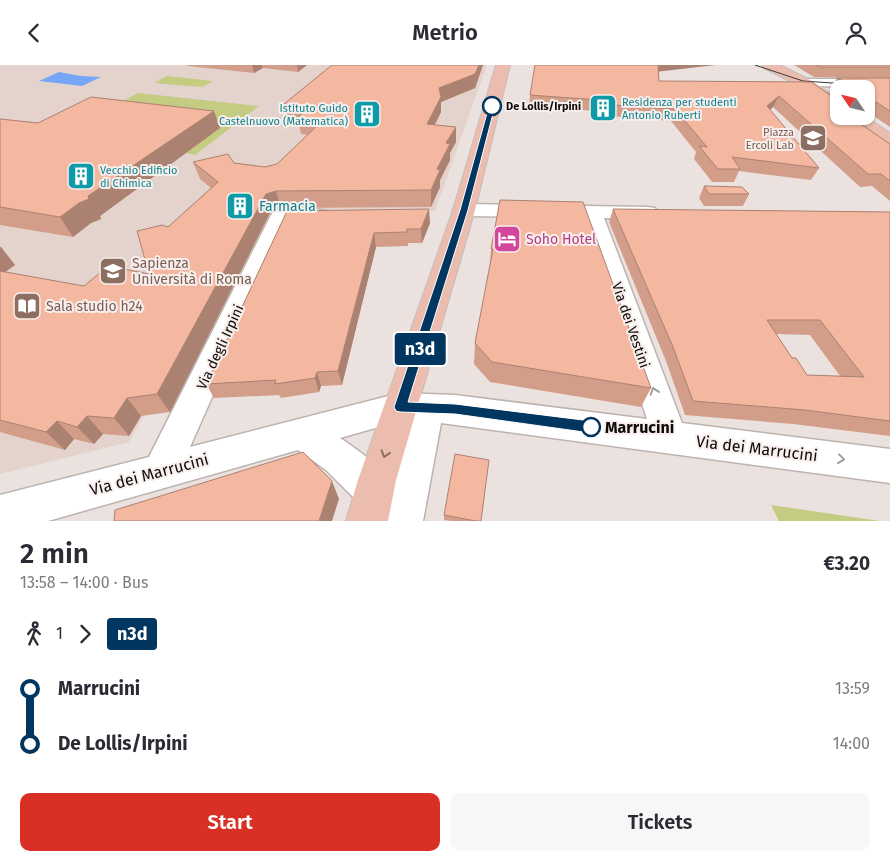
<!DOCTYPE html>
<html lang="en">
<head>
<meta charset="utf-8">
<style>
	body { margin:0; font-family:"Fira Sans",sans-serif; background:#f7f7f7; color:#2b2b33; height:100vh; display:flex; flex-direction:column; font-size:19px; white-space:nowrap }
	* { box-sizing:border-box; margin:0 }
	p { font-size:16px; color:#7c7c81 }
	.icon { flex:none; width:28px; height:28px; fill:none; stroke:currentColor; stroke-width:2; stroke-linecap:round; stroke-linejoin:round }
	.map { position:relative; height:456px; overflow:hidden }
	.panel { display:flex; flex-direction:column; background:#fff; flex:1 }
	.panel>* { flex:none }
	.badge { padding:0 10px; border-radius:4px; font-size:18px; line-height:32px }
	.needle { width:32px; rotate:305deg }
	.controls { position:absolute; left:830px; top:15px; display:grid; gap:10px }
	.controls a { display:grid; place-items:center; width:45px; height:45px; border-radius:10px; background:#fff; box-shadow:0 1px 4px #0004; font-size:25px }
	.map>.badge { position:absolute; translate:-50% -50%; box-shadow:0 0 0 2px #fff }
	.legs { display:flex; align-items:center; gap:8px; height:55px; padding:0 20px; font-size:16px }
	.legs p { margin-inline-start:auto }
	.overview { display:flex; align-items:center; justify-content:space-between; height:85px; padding:0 20px }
	h1 { font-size:28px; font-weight:600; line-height:38px }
	.action { display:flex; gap:10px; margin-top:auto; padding:10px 20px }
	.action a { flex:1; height:58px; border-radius:10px; background:#d93025; color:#fff; font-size:20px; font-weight:600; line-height:58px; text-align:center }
	.action a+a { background:#f7f7f7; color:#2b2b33 }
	ul { padding:0 20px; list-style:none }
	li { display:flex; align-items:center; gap:18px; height:55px; font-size:19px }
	li i { display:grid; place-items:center; width:8px; height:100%; margin:0 6px; background:currentColor }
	li i::after { content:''; width:12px; height:12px; margin:-6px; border:4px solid; border-radius:50%; background:#fff }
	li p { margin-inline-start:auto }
	li:first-child i { background:linear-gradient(#0000 50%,currentColor 0) }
	li:last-child i { background:linear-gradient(currentColor 50%,#0000 0) }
	header { display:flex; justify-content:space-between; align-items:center; height:65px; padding:0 20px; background:#fff; font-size:22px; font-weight:600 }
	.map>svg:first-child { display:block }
	.built { fill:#e4d3cd }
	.green { fill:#c3cc81 }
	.water { fill:#76a6f6 }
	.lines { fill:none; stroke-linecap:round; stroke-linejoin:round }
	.minor-casing { stroke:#bcb3b0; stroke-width:3 }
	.major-casing { stroke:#c0c0bf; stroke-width:2 }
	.minor { fill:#fff; fill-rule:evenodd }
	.major { fill:#ecbcaf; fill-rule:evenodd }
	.tram { stroke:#3c3836; stroke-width:1 }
	.wall { fill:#d29e8a; fill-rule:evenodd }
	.shaded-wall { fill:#ab8171 }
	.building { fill:#f4b8a1; stroke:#ab8171; fill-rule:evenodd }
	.oneway { stroke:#9f9d9d }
	.oneway2 { stroke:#886c65 }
	.line-1 { fill:#00365f; stroke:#fff }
	.stop-1-dot { fill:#fff; stroke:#00365f; stroke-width:2.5 }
	.labels { text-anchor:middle; stroke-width:4; stroke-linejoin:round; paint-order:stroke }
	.far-culture-label { font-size:11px; fill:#0d838f; stroke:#f8efec; text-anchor:start }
	.far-stop-label { font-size:11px; font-weight:bold; fill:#0e0b0a; stroke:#f8efec; text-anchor:start }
	.far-education-label { font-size:11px; fill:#785e54; stroke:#f8efec; text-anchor:end }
	.culture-label { font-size:14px; fill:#0d838f; stroke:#f8efec; text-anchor:start }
	.hotel-label { font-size:14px; fill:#b23c85; stroke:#f8efec; text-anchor:start }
	.education-label { font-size:14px; fill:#785e54; stroke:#f8efec; text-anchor:start }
	.street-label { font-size:14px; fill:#0e0b0a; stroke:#f8efec }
	.near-stop-label { font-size:16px; font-weight:bold; fill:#0e0b0a; stroke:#f8efec; text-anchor:start }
	.near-street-label { font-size:16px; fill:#0e0b0a; stroke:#f8efec }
</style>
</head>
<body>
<header><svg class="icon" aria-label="back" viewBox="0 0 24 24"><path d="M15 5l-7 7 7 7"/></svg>Metrio<svg class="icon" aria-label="person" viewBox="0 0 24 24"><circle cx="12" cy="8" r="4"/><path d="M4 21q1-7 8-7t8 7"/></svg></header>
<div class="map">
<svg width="890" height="456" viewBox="0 0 890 456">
	<rect width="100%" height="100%" fill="#ebe2df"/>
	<polygon class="built" points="0,0 487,0 435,146 258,147 129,377 0,409"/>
	<g class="green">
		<polygon points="167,11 213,16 202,22 154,18"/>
		<polygon points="138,28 259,41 195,90 186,88 99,49"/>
		<polygon points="771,440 880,456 779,456"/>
	</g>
	<polygon class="water" points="59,7 81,11 101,12 82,21 39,16"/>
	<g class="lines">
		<g class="minor-casing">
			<g id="minor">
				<polygon points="805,14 890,14 890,22 800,21 798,18 800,15"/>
				<path d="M464,139L647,142L655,143L658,148L655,153L647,154L604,153L682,358L890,384V418L441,358L423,456H383L387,440L374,446L361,440L326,405L298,385L48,456H0V430L149,392L270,152L273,147C289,143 311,142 327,146L330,151L327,156L289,158L190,382L400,328L455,330L647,354L582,152L464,151L456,150L453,145L456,140ZM400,356H408L391,423C383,402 358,385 340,373Z"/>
			</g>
		</g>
		<g class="major-casing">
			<g id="major">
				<polygon points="496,0 510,0 475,145 396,415 388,456 346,456 358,415 453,145"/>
				<polygon points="762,0 780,0 810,15 839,34 839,47 833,45 800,21 764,3"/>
				<polygon points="844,51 864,51 890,68 890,81 884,80"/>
			</g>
		</g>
		<use href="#minor" class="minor"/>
		<use href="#major" class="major"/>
		<polyline class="tram" points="755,0 803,16 847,19"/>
	</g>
	<g class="wall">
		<polygon points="187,0 307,0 298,7 263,3 254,8 188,1"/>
		<polygon points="332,0 483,0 475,23 441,37 441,47 435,60 456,62 456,77 450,88 450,95 440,115 440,122 431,142 281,143 271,146 170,347 141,351 129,371 103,369 94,379 74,374 65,385 0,367 0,182 15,200 5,207 84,221 149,209 168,162 211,123 200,114 193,97 234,98 265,102 277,99 308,70 301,69 298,55 288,54 284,39"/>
		<polygon points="794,0 890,0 890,13 814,12"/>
		<polygon points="658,7 659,16 839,36 866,52 861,59 890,79 890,136 872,121 860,122 773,42 770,45 819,103 811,115 739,106 734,117 712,117 694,94 696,87 671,56 597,50 597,46 529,41 530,30"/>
		<polygon points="837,13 890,13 890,62 869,48 867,51 866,50 866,24 839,24 839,32 833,28 835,25 832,23"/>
		<polygon points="0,54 38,58 220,63 100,151 101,154 91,158 73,172 0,160"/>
		<polygon points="704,121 749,129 743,141 704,141 699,133"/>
		<polygon points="500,135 651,323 641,342 490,317 474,299 475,278 490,204 491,184"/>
		<path d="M613,144L890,147V371L793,359L685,350L666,296L609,157ZM776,269L810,270L840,311L807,310L792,293Z"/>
		<polygon points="287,146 430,158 422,178 408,178 408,181 376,182 342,320 321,321 319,327 281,333 279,330 214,333 206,319"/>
		<polygon points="444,450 481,456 451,456 444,455"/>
	</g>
	<g class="shaded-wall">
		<polygon points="252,0 262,0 263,3 254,8"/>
		<polygon points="297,0 307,0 298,7"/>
		<polygon points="479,0 483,0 475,23 441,37 441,47 427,74 427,59 439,23"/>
		<polygon points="657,0 716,0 655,7"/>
		<polygon points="779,31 773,42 762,52 767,41"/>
		<polygon points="214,46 220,63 100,151 101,154 91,158 73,172 60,152 88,131"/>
		<polygon points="456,62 456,77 450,88 450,95 440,115 440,122 431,142 431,125 446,78"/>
		<polygon points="276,126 281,143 271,146 170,347 157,329 266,129"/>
		<polygon points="429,144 430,158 422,178 421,164"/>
		<polygon points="374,168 376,182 342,320 338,306"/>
		<polygon points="0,182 1,182 15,200 0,211"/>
		<polygon points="317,307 321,321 319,327 315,313"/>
		<polygon points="127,333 141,351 129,371 114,353"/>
		<polygon points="87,351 103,369 94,379 77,362"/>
		<polygon points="57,356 74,374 65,385 46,367"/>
		<polygon points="332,416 339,434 332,456 319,456"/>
	</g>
	<g class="building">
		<polygon points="332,0 479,0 475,9 439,23 441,32 427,59 456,62 446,78 450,79 437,104 440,105 431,125 276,126 266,129 157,329 127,333 114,353 87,351 77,362 57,356 46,367 0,355 0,206 84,221 108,201 149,209 137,166 162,160 168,162 218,117 193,97 228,89 234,98 265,102 277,99 322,56 297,53 310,42 284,39"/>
		<polygon points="535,0 658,0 659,16 811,17 839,36 839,51 864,51 866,52 861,59 890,79 890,116 881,109 868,109 779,31 767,41 819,103 732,92 740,104 718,104 699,81 707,82 675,44 600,39 599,35 530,30"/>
		<polygon points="816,0 890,0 890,2 819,2"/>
		<polygon points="837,13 890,13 890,46 876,37 874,40 871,38 866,38 866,24 847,24 839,17 845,17"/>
		<polygon points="91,32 214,46 88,131 89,134 79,138 60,152 0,142 0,54 38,58"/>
		<polygon points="704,121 742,122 749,129 709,129"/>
		<polygon points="500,135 583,137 651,323 492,297 475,278 493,184 491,184"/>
		<polygon points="429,144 421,164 407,164 407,167 374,168 338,306 317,307 315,313 275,319 276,315 206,319 287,146"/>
		<path d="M613,144L890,147V356L805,345L693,336L673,282ZM767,255H820L864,312L807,310L796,293H792Z"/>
		<polygon points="303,387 332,416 319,456 114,456 115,445"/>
		<polygon points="455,389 489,395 481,456 476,456 444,450"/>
	</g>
	<defs><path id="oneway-chevron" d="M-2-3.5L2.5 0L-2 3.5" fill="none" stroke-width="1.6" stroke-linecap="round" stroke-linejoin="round" transform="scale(1.25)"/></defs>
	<g class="oneway">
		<use href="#oneway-chevron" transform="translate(654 326) rotate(-109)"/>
		<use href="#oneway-chevron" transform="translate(841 394) rotate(7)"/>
	</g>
	<use class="oneway2" href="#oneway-chevron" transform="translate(385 389) rotate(107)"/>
	<polygon class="line-1" points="492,40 495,41 468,145 408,337 455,339 591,356 596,358 597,362 596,366 591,368 455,349 400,347 396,346 394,342 460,145 489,41"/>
	<defs>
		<g id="building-square" transform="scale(1.4375)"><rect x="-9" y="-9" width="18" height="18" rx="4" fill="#0f9aa8" stroke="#f8efec"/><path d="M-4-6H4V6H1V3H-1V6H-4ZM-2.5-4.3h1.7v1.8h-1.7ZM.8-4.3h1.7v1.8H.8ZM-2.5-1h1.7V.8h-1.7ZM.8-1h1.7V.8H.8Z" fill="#fff"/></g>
		<g id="university-square" transform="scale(1.4375)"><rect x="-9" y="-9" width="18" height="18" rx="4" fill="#8d6e63" stroke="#f8efec"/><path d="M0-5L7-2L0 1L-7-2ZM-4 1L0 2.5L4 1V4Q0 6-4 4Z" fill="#fff"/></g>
		<g id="hotel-square" transform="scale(1.4375)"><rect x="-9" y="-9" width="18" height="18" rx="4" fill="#d1479c" stroke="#f8efec"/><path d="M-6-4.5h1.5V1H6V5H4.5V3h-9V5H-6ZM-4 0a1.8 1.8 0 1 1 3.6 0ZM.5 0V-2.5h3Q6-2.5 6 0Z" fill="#fff"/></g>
		<g id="library-square" transform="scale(1.4375)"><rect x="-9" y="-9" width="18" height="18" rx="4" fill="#8d6e63" stroke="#f8efec"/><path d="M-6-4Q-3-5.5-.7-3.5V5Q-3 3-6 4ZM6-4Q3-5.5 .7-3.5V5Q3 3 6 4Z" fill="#fff"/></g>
	</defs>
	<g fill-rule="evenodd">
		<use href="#building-square" x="603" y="43"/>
		<use href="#building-square" x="367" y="49"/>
		<use href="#university-square" x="813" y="73"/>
		<use href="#building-square" x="81" y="111"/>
		<use href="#building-square" x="240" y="141"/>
		<use href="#hotel-square" x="507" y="174"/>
		<use href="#university-square" x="113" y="206"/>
		<use href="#library-square" x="27" y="241"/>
	</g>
	<g class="stop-1-dot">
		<circle cx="492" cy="41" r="9"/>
		<circle cx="591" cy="362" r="9"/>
	</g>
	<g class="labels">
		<g class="far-culture-label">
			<text x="622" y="41">Residenza per studenti<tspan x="622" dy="13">Antonio Ruberti</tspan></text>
			<text x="348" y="47" text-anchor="end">Istituto Guido<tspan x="348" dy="13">Castelnuovo (Matematica)</tspan></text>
			<text x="100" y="109">Vecchio Edificio<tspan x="100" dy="13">di Chimica</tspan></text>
		</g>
		<g class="far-stop-label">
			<text x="506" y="45">De Lollis/Irpini</text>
		</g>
		<g class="far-education-label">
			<text x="794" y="71">Piazza<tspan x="794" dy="13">Ercoli Lab</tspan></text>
		</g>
		<g class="culture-label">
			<text x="259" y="146">Farmacia</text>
		</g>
		<g class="hotel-label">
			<text x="526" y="179">Soho Hotel</text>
		</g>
		<g class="education-label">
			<text x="132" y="203">Sapienza<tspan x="132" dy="16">Università di Roma</tspan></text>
			<text x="46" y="246">Sala studio h24</text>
		</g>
		<g class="street-label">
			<text transform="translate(631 260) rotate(71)" y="5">Via dei Vestini</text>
			<text transform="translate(220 282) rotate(-65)" y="5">Via degli Irpini</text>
		</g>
		<g class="near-stop-label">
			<text x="605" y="368">Marrucini</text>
		</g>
		<g class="near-street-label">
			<text transform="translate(757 383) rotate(7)" y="6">Via dei Marrucini</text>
			<text transform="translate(149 409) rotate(-15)" y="6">Via dei Marrucini</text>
		</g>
	</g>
</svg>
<div class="controls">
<a><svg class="needle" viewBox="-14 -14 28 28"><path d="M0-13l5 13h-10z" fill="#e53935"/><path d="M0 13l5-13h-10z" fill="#7c7c81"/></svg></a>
</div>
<b class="badge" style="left:420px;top:284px;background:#00365f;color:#fff">n3d</b>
</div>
<section class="panel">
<div class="overview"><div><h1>2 min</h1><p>13:58 – 14:00 · Bus</p></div><b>€3.20</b></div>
<div class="legs"><svg class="icon" aria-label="walk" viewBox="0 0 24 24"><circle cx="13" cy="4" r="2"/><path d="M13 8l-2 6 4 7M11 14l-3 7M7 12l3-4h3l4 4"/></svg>1<svg class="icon" aria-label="forward" viewBox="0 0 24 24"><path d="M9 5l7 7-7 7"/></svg><b class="badge" style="background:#00365f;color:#fff">n3d</b></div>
<ul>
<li><i style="color:#00365f"></i><b>Marrucini</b><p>13:59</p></li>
<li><i style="color:#00365f"></i><b>De Lollis/Irpini</b><p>14:00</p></li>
</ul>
<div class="action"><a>Start</a><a>Tickets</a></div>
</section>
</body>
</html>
